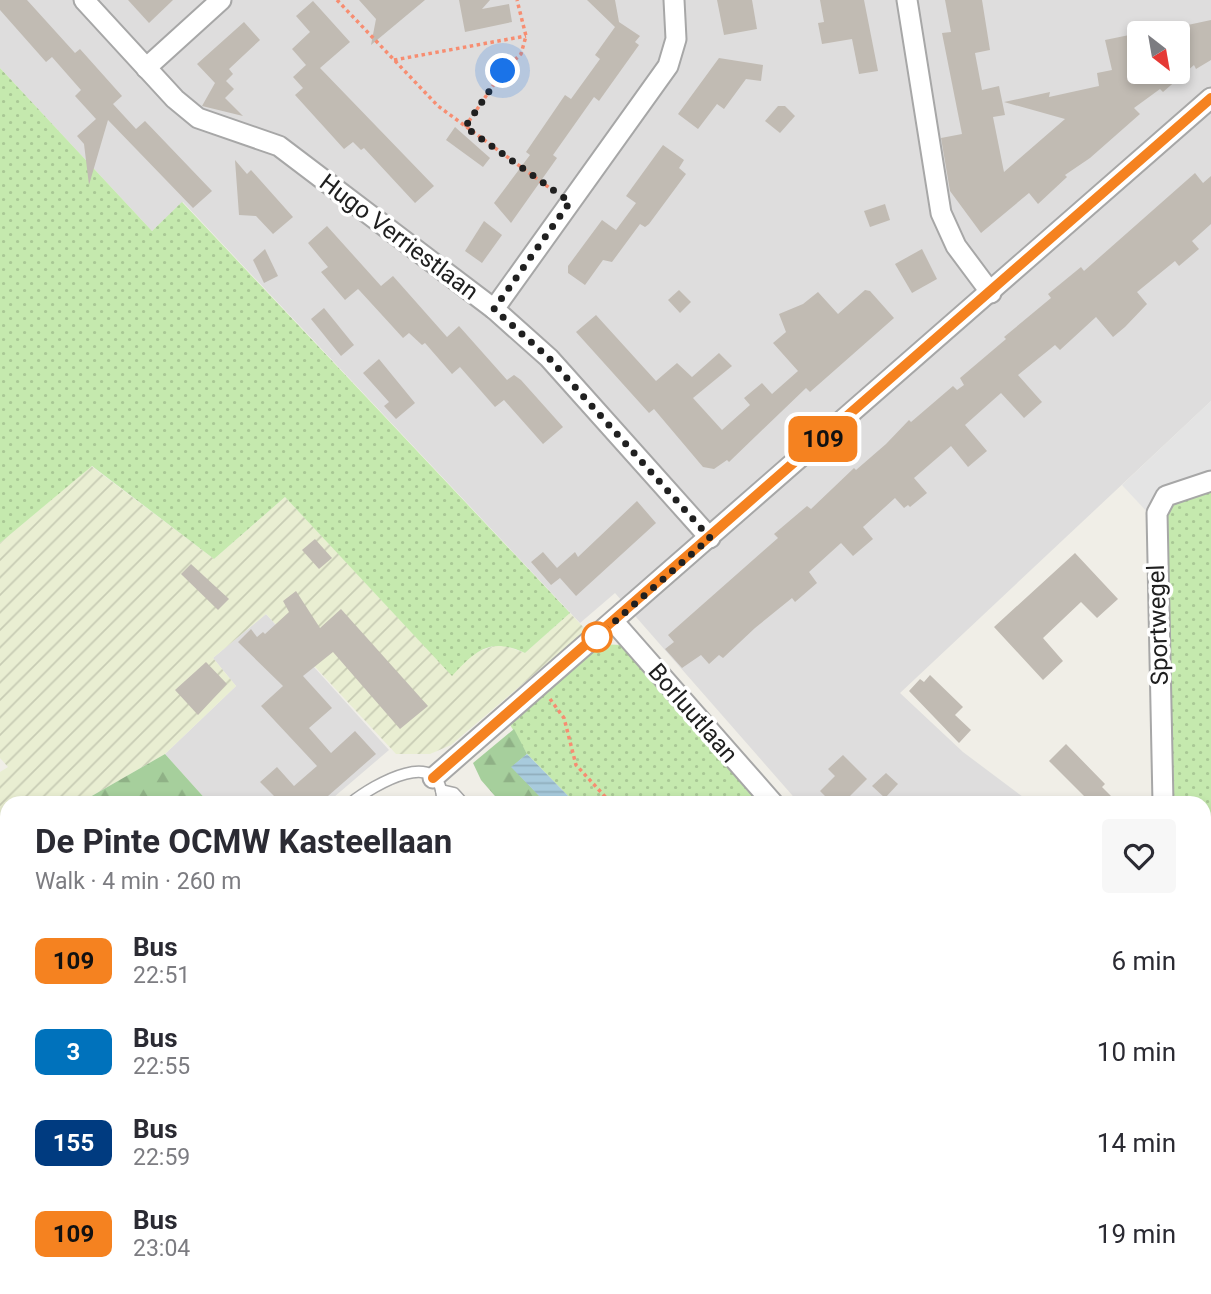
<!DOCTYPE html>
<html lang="en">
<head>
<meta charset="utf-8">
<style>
	body { margin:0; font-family:Roboto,sans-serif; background:#f7f7f7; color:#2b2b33; height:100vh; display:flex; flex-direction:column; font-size:26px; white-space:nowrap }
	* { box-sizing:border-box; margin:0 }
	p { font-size:23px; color:#7c7c81 }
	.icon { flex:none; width:38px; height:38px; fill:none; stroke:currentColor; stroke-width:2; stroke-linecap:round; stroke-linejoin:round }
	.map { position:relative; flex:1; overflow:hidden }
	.sheet { position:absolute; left:0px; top:796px; width:1211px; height:499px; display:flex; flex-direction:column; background:#fff; border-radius:21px 21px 0 0; box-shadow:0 4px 10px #0003 }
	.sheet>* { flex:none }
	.badge { padding:0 14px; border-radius:10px; font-size:24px; line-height:46px }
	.needle { width:46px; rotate:149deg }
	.tools { position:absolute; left:1127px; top:21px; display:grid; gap:14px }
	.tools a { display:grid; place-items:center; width:63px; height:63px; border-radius:7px; background:#fff; box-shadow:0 4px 10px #0003; font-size:35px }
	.you { position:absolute; width:35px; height:35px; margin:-18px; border:5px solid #fff; border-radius:50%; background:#1a73e8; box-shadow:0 0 0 10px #1a73e833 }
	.map>.badge { position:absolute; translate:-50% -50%; box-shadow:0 0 0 4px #fff }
	.round { display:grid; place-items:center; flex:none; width:74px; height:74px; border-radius:7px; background:#f7f7f7 }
	.headline { display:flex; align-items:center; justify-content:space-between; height:119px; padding:0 35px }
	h1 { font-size:33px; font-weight:700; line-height:52px }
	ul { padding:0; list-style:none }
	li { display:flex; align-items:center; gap:21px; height:91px; padding:0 35px }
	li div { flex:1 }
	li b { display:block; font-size:26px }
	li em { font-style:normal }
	li .badge { min-width:77px; font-weight:700; text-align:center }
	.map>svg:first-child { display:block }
	.residential { fill:#dedddd; fill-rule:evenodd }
	.farmland { fill:url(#farmland-furrows) }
	.grass { fill:url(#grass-dots) }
	.forest { fill:url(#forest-firs) }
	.parking { fill:#e4e4e4 }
	.water { fill:url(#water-rules) }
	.building { fill:#c1bbb3 }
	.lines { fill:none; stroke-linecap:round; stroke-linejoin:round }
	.service-casing { stroke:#a7a7a7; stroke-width:13 }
	.minor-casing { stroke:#a7a7a7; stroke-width:23 }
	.path { stroke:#f78d71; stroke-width:3.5; stroke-dasharray:3.5 3.5; stroke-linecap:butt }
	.service { stroke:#fff; stroke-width:10 }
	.minor { stroke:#fff; stroke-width:19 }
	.line-casing { stroke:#fff; stroke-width:16 }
	.line { stroke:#f58220; stroke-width:10 }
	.walk { stroke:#202020; stroke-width:7; stroke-dasharray:0 12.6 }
	.stop-dot { fill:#fff; stroke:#f58220; stroke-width:3.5 }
	.labels { text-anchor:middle; stroke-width:7; stroke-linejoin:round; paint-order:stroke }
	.street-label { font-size:24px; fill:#202020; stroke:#fff }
</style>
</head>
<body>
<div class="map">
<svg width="1211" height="1294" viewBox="0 0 1211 1294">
	<defs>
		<pattern id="farmland-furrows" width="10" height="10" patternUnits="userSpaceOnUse" patternTransform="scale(1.75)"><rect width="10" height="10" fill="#e9eed2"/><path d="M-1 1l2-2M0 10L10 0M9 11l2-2" fill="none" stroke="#c8ccb4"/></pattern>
		<pattern id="grass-dots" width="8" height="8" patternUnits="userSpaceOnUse" patternTransform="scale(1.75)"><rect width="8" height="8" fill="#c5e9ae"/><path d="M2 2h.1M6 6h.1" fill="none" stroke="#a9c895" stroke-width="1.8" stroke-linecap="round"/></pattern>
		<pattern id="forest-firs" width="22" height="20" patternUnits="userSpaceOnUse" patternTransform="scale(1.75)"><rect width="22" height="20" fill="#a6cf9c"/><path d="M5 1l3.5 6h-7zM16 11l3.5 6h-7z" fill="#8fb186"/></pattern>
		<pattern id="water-rules" width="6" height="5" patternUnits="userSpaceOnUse" patternTransform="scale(1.75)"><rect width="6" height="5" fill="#a8cbdd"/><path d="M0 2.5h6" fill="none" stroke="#90aebd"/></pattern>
	</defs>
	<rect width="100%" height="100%" fill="#f0eee7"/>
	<g class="residential">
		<path d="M0,0H1211V401L900,693L963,752L1031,803H799L615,593L580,623L183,202L152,231L0,68ZM1139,33H1178V72H1139Z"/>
		<polygon points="266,614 389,750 327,803 209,803 165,754 236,686 213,658"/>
		<polygon points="1204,886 1211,888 1211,1046 1204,1045"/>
		<polygon points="1211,1084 1211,1294 677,1294 683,1288 1204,1288 1204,1091"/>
	</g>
	<polygon class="farmland" points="91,466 214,559 285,497 452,675 474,653 500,644 525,653 570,613 586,630 451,745 430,754 396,754 266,614 213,658 236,686 165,754 90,797 72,803 7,803 7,819 0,819 0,772 8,767 0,758 0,543"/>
	<g class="grass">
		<path d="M0,68L152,231L182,202L570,613L525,653C490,637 476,650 452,676L285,497L214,559L92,466L0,543Z"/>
		<polygon points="1211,487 1211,888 1204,886 1204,803 1167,803 1166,507"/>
		<polygon points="601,644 621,645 761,803 575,803 527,754 509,723"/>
		<polygon points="7,1080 7,1129 0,1116"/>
	</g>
	<g class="forest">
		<polygon points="514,729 527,754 512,767 546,803 501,803 481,780 473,763"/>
		<polygon points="165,754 209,803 72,803 90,797"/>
		<polygon points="0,819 7,819 7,1080 0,1116 7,1129 7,1288 683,1288 677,1294 0,1294"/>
	</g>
	<polygon class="parking" points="1211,401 1211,475 1150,515 1122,485"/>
	<polygon class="water" points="527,754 575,803 546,803 511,767"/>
	<g class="building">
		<polygon points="0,0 27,0 75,53 80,49 122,96 113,104 136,129 145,121 212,191 193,208 108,120 89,185 84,144 77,136 96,119 75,96 81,90 52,57 46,62 0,10"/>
		<polygon points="128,0 173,0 149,23"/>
		<polygon points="359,0 425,0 371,45 376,19"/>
		<polygon points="459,0 490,0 482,9 509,4 512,22 465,32"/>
		<polygon points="587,0 615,0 619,22 640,36 635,42 639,45 599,101 594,97 553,155 557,158 511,223 494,203 530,155 526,152 565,95 571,99 600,59 595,55 615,27"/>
		<polygon points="717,0 752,0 757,29 724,35"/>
		<polygon points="820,0 864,0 878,71 859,74 852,39 822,44 818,23 824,22"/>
		<polygon points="945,0 982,0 990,50 975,53 982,90 999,86 1005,115 993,117 1004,172 1065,119 1004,102 1050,92 1049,97 1099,86 1097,73 1112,70 1105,40 1139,33 1139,72 1178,72 1178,42 1185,40 1183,26 1211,20 1211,60 1196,69 1194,65 1163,92 1160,89 1134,108 1140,114 1090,158 1065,175 1067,177 1038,204 1029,193 981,233 950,191 941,138 962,134 942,33 951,32"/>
		<polygon points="313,1 350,42 320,68 434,186 415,203 364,148 361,150 353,142 344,149 295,95 303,88 293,77 306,65 292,49 310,32 296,16"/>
		<polygon points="244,22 260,40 229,69 233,74 226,81 234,89 225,98 243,116 202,106 215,83 197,64"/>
		<polygon points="719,58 763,65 761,81 746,79 724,109 717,104 698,129 678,114"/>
		<polygon points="778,106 785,106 795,116 780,133 765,121"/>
		<polygon points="455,127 490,158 483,167 446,140"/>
		<polygon points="663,145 684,160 679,168 686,174 649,224 645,227 640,224 612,262 603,260 585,285 568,273 568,266 602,220 616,230 636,203 626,196"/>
		<polygon points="235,160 247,174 251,170 293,217 273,234 256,216 239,215"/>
		<polygon points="1195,173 1203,183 1211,176 1211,224 1192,241 1199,249 1179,266 1175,261 1137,292 1147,304 1125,327 1113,337 1096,317 1060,350 1055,345 1018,375 1042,402 1024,418 1001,393 965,425 987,451 968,467 951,446 914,478 927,493 910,507 908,505 904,508 895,498 863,527 873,539 853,556 841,543 809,572 817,583 795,602 792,598 755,628 723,658 719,655 709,664 701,655 682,668 665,649 674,642 668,635 778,538 774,534 807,506 811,509 854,468 856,470 886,444 909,420 911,422 953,386 957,390 964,385 960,378 1006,339 1004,337 1051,298 1048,294 1081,267 1084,271"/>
		<polygon points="885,204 890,220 870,227 864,211"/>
		<polygon points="484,221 502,235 482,263 465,251"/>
		<polygon points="327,226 381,286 393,276 447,337 459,326 507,380 514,375 521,380 563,427 543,444 504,400 495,407 460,367 452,374 425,343 422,345 409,333 403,338 360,291 358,289 345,300 321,272 328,267 308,243"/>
		<polygon points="265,249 278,276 264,283 253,260"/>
		<polygon points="922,249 937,279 912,293 895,264"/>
		<polygon points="679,290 691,302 680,313 668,300"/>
		<polygon points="865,290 870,291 894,318 810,392 806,388 729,462 727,460 714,469 703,467 654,409 649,413 576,332 596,315 656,381 677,363 692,377 719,353 732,366 693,398 722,430 750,405 744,398 762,383 772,394 798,371 773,343 786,332 779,314 803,304 818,292 838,314"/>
		<polygon points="324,308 354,345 341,356 311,319"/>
		<polygon points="379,359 415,403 396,419 384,406 389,402 363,373"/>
		<polygon points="637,501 656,523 576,596 560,578 551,585 531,562 543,552 557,568 575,552 578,557"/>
		<polygon points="315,539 332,558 319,569 302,550"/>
		<polygon points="1075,553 1118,599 1097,618 1081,602 1043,638 1063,661 1043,680 994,627"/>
		<polygon points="191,564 229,599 218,610 181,574"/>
		<polygon points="296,591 320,628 341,609 428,706 400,729 333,652 303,676 332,708 309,728 331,753 355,731 376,754 320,803 275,803 278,800 260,782 277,767 294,786 317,766 261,706 283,686 238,642 251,629 257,637 263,632 265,634 289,612 283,601"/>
		<polygon points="206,662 227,684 198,715 175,690"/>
		<polygon points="930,675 963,707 955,715 971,730 959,743 909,691 920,679 924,682"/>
		<polygon points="1066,744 1105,784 1102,787 1118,803 1091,803 1049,761"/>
		<polygon points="843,755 867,779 843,803 832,803 820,791 835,776 828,769"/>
		<polygon points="886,773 898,784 885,798 872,786"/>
	</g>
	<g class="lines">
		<g class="service-casing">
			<g id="service">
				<polyline points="441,790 454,793 463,803"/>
				<path d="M351,803C373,785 444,743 442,803"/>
			</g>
		</g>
		<g class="minor-casing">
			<g id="minor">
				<polyline points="84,0 175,99 198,118 279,146 494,309 549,358 710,538"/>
				<polyline points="907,0 941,213 956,246 991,293"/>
				<polyline points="146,68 221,0"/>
				<polyline points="494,309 668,66 676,39 674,0"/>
				<polyline points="614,622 773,803"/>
				<polyline points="433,778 1211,98"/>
				<polyline points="1163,803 1157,513 1166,496 1211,481"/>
				<polyline points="1204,1065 1211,1067"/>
				<polyline points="975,1294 981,1288"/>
			</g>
		</g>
		<g class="path">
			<polyline points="337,0 438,106 555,192"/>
			<polyline points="394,60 526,36"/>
			<polyline points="465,127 503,71 521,54 526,36 517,0"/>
			<polyline points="550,699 564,718 576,765 611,803"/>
			<polyline points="0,1007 7,997"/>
			<polyline points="0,1247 7,1253"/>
			<polyline points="49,1288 62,1288"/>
			<polyline points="496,1288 502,1294"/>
			<polyline points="502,1294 509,1288"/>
		</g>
		<use href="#service" class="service"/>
		<use href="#minor" class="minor"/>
	</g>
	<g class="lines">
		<g class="line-casing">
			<polyline id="line" points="433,778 1211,98"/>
		</g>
		<use href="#line" class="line"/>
		<polyline class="walk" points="503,71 465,127 570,202 494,309 549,358 710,538 597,637"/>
	</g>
	<circle class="stop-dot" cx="597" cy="637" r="14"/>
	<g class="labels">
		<g class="street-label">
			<text transform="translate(399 237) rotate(37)" y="8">Hugo Verriestlaan</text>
			<text transform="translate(1158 625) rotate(-92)" y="8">Sportwegel</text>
			<text transform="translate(693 713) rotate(49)" y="8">Borluutlaan</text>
		</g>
	</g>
</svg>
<div class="tools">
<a><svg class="needle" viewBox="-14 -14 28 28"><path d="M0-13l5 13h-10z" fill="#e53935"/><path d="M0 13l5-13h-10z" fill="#7c7c81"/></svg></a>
</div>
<div class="you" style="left:503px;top:71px"></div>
<b class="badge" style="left:823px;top:439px;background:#f58220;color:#111">109</b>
<section class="sheet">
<div class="headline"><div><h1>De Pinte OCMW Kasteellaan</h1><p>Walk · 4 min · 260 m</p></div><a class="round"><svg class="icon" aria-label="heart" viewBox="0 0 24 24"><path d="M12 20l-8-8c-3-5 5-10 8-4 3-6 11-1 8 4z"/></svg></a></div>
<ul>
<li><span class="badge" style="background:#f58220;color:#111">109</span><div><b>Bus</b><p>22:51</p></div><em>6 min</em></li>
<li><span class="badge" style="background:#0072bc;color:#fff">3</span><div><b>Bus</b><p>22:55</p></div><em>10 min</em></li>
<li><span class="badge" style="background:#003b80;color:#fff">155</span><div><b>Bus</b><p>22:59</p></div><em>14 min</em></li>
<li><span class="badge" style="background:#f58220;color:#111">109</span><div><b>Bus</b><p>23:04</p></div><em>19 min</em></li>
</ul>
</section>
</div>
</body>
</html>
